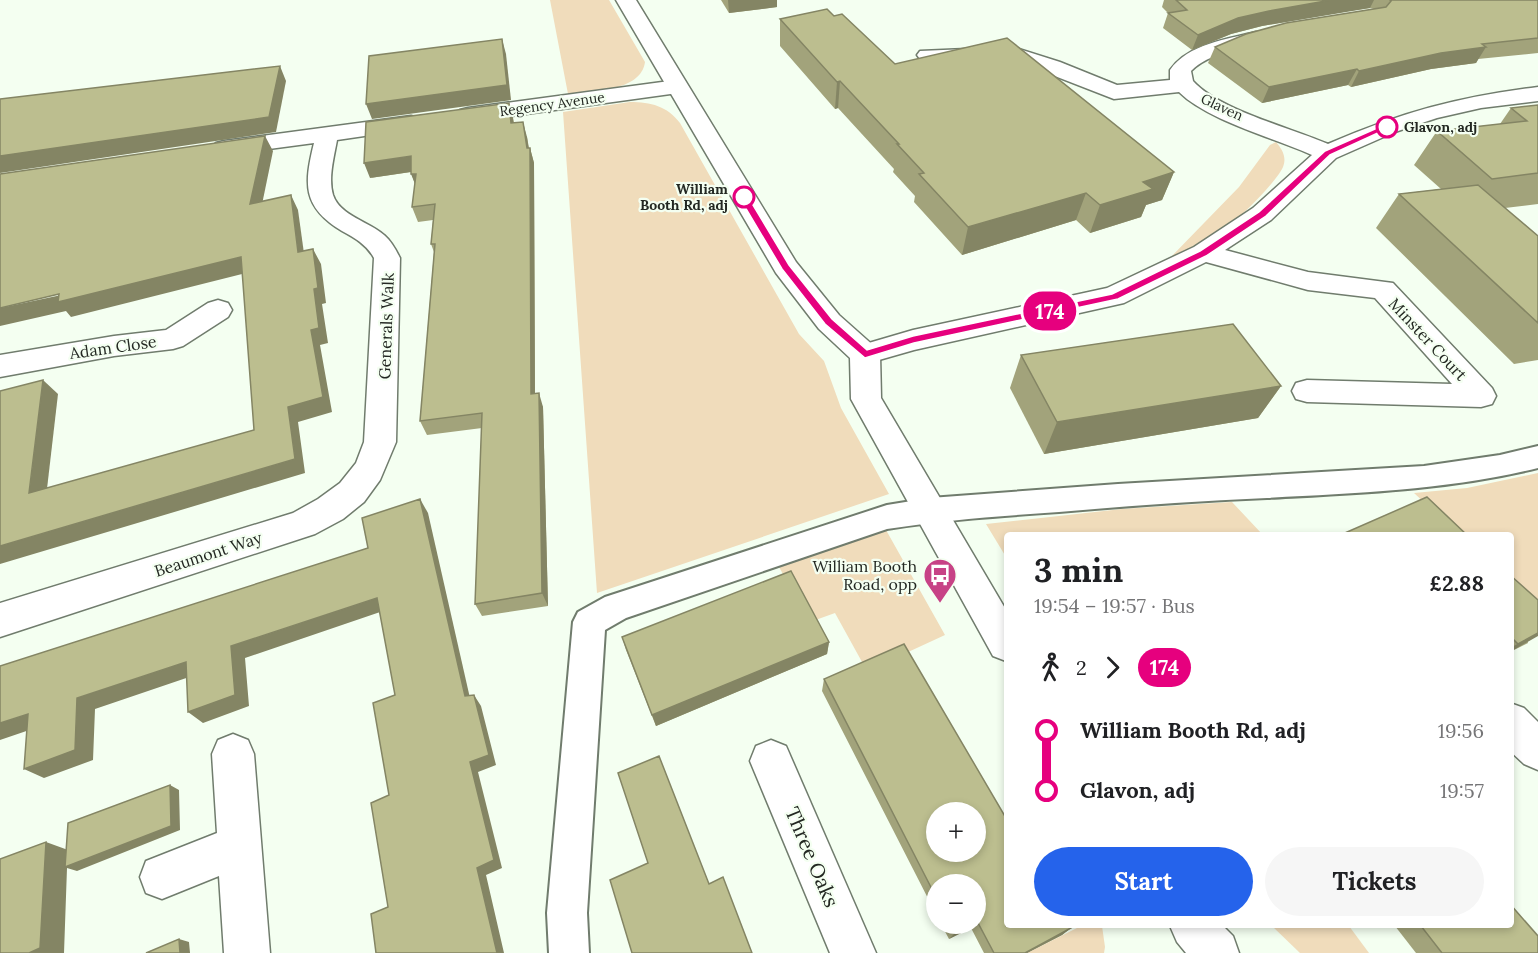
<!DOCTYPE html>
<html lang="en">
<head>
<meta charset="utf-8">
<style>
	body { margin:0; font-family:Lora,serif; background:#f6f6f6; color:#202124; height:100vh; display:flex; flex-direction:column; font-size:22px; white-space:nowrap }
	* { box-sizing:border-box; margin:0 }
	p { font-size:20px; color:#757577 }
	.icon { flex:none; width:33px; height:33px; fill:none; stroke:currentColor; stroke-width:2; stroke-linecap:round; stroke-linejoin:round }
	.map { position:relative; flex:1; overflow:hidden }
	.panel { position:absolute; left:1004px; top:532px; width:510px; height:396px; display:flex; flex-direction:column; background:#fff; border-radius:6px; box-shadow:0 3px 9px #0003 }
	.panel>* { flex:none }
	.badge { padding:0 12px; border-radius:20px; font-size:21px; line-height:39px }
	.fabs { position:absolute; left:926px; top:802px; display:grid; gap:12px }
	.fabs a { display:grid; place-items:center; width:60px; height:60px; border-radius:50%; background:#fff; box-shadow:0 3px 9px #0003; font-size:30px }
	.map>.badge { position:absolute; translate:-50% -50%; box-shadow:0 0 0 3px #fff }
	.legs { display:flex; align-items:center; gap:9px; height:66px; padding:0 30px; font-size:20px }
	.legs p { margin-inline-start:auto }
	.headline { display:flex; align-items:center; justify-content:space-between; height:102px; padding:0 30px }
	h1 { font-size:33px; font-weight:700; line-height:45px }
	.cta { display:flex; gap:12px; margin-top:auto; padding:12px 30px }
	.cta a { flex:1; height:69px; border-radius:36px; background:#2563eb; color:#fff; font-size:24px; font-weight:700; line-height:69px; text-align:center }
	.cta a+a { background:#f6f6f6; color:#202124 }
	ul { padding:0 30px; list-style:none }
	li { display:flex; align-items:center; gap:21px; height:60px; font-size:22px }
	li i { display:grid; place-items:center; width:9px; height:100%; margin:0 8px; background:currentColor }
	li i::after { content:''; width:15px; height:15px; margin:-8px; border:4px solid; border-radius:50%; background:#fff }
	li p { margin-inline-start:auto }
	li:first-child i { background:linear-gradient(#0000 50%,currentColor 0) }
	li:last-child i { background:linear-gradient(currentColor 50%,#0000 0) }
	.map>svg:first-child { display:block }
	.green { fill:#f0dcbb }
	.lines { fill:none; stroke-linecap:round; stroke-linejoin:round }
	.pedestrian-casing { stroke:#707c6d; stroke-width:4 }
	.minor-casing { stroke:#707c6d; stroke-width:3 }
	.tertiary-casing { stroke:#707c6d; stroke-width:3 }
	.pedestrian { fill:#fff; fill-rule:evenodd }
	.minor { fill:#fff; fill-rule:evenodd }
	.tertiary { fill:#fff; fill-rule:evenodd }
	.wall { fill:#a2a37b }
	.shaded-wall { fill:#848564 }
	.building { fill:#bcbe8f; stroke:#848564; stroke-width:1.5; fill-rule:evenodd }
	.line-1 { fill:#e6007e; stroke:#fff; stroke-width:1.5 }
	.stop-1-dot { fill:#fff; stroke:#e6007e; stroke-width:3 }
	.labels { text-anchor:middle; stroke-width:4.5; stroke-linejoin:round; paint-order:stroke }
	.far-street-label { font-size:14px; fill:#232822; stroke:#f4fff1 }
	.far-stop-label { font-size:14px; font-weight:bold; fill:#232822; stroke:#f4fff1; text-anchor:start }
	.street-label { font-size:16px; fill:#232822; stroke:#f4fff1 }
	.poi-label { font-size:16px; fill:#232822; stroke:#f4fff1; text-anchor:end }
	.near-street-label { font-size:20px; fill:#232822; stroke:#f4fff1 }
</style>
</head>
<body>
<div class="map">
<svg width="1538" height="953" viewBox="0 0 1538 953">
	<rect width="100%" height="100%" fill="#f4fff1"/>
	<g class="green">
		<path d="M550,0H609L645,62C641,92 591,91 568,94Z"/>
		<path d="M630,102C651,102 667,106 680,123L799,334L824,361L841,408L889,494L597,593L563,112Z"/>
		<path d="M1276,142C1282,149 1287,157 1283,167C1275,184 1238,220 1222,231C1206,243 1188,251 1169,259L1239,187L1270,145Z"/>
		<polygon points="1538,473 1538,609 1511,583 1510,536 1459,535 1414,493 1467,488"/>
		<polygon points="1232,502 1263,535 1006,536 1006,557 986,524 1122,509"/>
		<polygon points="886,530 945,635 867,671 835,613 810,622 779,567"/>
		<polygon points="1081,926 1102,926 1105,947 1104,953 1027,953"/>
		<polygon points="1272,926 1349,926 1369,953 1300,953"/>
	</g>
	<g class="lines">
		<g class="pedestrian-casing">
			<path id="pedestrian" d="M1538,446V468C1449,490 1359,493 1267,498C1198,501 1128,506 1059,512C1001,516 944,520 887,529L626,618L605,630L587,913L589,953H549L547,913L573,622L578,612L605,597L887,505L930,498L1118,484L1424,466L1500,455Z"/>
		</g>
		<g class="minor-casing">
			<g id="minor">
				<path d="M1256,32L1263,34L1266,38L1263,42C1240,49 1209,53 1191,71L1193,81C1219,110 1291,128 1328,144C1402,112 1458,97 1538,87V101L1481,108L1437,118L1395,132L1336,158L1271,220L1225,250L1308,272L1393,283L1492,388L1496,396L1492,404L1481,407L1307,402L1296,399L1292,391L1296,383L1307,380L1452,384L1375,298L1308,290L1206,262L1124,303L914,350L865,364L855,361L850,354L855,347L913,330L1107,288L1194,247L1253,208L1312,155C1274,138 1207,120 1179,92L1114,99L1011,59L927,61L920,59L917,55L920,51L1013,47L1060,62L1117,85L1170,80V70C1188,44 1227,39 1256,32Z"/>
				<polygon points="677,80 685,82 688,87 685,92 468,122 460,120 457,115 460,110 468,108"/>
				<path d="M411,116L419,118L422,123L419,128L337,140C334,157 328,178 333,195C340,216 370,222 384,235C391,241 396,250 400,258L396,442L380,480L364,502L343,519L315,534L0,637V603L293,513L318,499L340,483L356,463L364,442L374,258C367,245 355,238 342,231C302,207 304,184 314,143L224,155L216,153L212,148L216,143L224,141Z"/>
				<polygon points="218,300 228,303 232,310 228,317 183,346 173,349 114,356 0,377 0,355 114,336 166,330 208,303"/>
				<polygon points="1510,703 1524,708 1538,722 1538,770 1524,764 1510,751"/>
				<polygon points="233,734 248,740 254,754 270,953 224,953 219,876 162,899 146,893 140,877 146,861 217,833 212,754 218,740"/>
				<polygon points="771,740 786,746 876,953 830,953 750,761 756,746"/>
			</g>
		</g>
		<g class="tertiary-casing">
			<g id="tertiary">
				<polygon points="616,0 636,0 796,262 839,315 875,347 880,354 881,398 1006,610 1006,661 993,656 851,399 850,358 819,329 776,273"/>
				<polygon points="1170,926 1223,926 1233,936 1239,953 1186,953 1177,942"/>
			</g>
		</g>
		<use href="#pedestrian" class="pedestrian"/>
		<use href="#minor" class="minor"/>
		<use href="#tertiary" class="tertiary"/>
	</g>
	<g class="wall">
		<polygon points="721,0 777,0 777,7 729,13"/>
		<polygon points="1164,0 1538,0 1538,53 1478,59 1476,63 1431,69 1351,87 1348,85 1262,103 1208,63 1215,47 1374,9 1370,8 1349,11 1262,26 1231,34 1192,50 1163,28 1168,13 1162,7"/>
		<polygon points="834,16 895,64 1174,172 1162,200 1146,205 1141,217 1090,233 1076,220 962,255 914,202 915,196 893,172 894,169 838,108 835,109 780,46 780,19"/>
		<polygon points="1538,105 1538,204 1505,208 1538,236 1538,360 1514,364 1376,228 1399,194 1441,189 1414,165 1437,131 1500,124 1511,108"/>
		<polygon points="513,118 514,123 527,137 529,148 530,148 534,163 535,393 543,407 548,606 482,616 475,604 482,428 427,435 420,421 434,252 431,244 433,220 418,222 412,207 415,184 411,172 370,178"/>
		<polygon points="1021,355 1281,386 1258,418 1044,454 1010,388"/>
		<polygon points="1510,575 1528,643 1510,652"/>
		<polygon points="622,637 829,642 827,654 656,726 626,650"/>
		<polygon points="824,679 1071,928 1062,935 1027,953 984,953 971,928 949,939 941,924 975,924 975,885 936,885 936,914 822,691"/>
		<polygon points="1395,926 1510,926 1538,953 1416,953"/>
	</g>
	<g class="shaded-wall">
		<polygon points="728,0 777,0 777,7 729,13"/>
		<polygon points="1331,0 1374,0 1370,8 1262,26 1231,34 1192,50 1198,35 1238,18 1269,11"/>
		<polygon points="502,39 506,54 511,100 372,119 366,104"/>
		<polygon points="1486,47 1476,63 1431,69 1351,87 1359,71 1441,53"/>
		<polygon points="280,66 286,81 276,132 0,173 0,156"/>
		<polygon points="1357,69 1348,85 1262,103 1269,87"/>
		<polygon points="840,81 838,108 835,109 837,82"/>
		<polygon points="509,103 513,118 515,138 511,123"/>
		<polygon points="523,122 527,137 530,158 530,148 534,163 535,408 531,394 527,148"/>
		<polygon points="265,136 273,151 259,219 250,204"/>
		<polygon points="411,156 417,171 370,178 364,163"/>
		<polygon points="1174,172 1162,200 1146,205 1141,217 1090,233 1100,205 1143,182"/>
		<polygon points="411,174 416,174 417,189"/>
		<polygon points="1086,193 1076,220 962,255 968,227"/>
		<polygon points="291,195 298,210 306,268 298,252"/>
		<polygon points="313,249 321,264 326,303 322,304 328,343 320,345 332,412 298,422 305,473 0,564 0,546 295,459 288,407 311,330 314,289"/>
		<polygon points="241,257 250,272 71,317 66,311 0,326 0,308"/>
		<polygon points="43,380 58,394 45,506 29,493"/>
		<polygon points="1281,386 1258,418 1044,454 1057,422"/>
		<polygon points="539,393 543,407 548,606 542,593"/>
		<polygon points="420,499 428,513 472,707 465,696"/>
		<polygon points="377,598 386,610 245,658 249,706 203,723 188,712 231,646"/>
		<polygon points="1538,633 1538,636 1510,652 1510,648"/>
		<polygon points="829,642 827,654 656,726 652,715"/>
		<polygon points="186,662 201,673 95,709 93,760 44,778 24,769 77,698"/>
		<polygon points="474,695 481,706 496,765 478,772 502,868 486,875 504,953 497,953 477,868 470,762"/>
		<polygon points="28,714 47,724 0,740 0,723"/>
		<polygon points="170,785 179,790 180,830 77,871 67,868 64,953 29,953 46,842 68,850"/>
		<polygon points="972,924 975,924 971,928 949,939 955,933"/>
		<polygon points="1071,928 1062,935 1027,953 1025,953"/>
		<polygon points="179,939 189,942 190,953 180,953"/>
	</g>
	<g class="building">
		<polygon points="1176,0 1331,0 1269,11 1238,18 1198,35 1168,13 1187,10"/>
		<polygon points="1390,0 1538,0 1538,38 1482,44 1486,47 1441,53 1359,71 1357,69 1269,87 1215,47 1246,34 1286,23 1386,7 1391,1"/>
		<polygon points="827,9 834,16 842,14 895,64 1007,38 1174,172 1143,182 1153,189 1100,205 1086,193 968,227 919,174 924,173 897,144 899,144 840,81 837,82 780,19"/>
		<polygon points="502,39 507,85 366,104 369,56"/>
		<polygon points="280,66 269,117 0,156 0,99"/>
		<polygon points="509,103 511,123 523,122 527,148 530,148 531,394 539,393 542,593 475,604 482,413 420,421 435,244 431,244 435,204 412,207 416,174 411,174 411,156 364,163 366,122"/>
		<polygon points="1538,105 1538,173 1492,179 1437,131 1527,121 1511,108"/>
		<polygon points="265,136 250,204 291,195 298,252 313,249 318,288 314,289 319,328 311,330 323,397 288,407 295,459 0,546 0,391 43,380 29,493 254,430 241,257 58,302 59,294 0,308 0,174"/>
		<polygon points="1478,185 1538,236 1538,323 1399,194"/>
		<polygon points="1233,324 1281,386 1057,422 1021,355"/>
		<polygon points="1427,497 1468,536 1338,536"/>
		<polygon points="420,499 465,696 474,695 489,755 470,762 494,860 477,868 497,953 376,953 371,914 388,907 371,803 389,795 373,703 395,695 377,598 231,646 235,695 188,712 186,662 77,698 75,750 24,769 28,714 0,723 0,666 368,548 362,518"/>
		<polygon points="791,571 829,642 652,715 622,637"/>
		<polygon points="1510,575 1538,600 1538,633 1518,644 1510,636"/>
		<path d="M904,644L1006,818V926H1070L1071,928L1025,953H994L977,921L975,922V885H936V897L824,679ZM936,813H975V852H936Z"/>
		<polygon points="659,756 709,884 723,877 752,953 632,953 610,880 648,863 618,773"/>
		<polygon points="170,785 171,826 65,867 68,823"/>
		<polygon points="46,842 40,948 29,953 0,953 0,859"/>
		<polygon points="1510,904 1538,936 1538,953 1442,953 1421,926 1510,926"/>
		<polygon points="950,924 972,924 955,933"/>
		<polygon points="179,939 180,953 146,953"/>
	</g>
	<polygon class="line-1" points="1384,125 1391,127 1330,155 1266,216 1206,256 1118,299 914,343 865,358 825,324 782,269 739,197 747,195 789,265 832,319 867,350 913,336 1112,294 1200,251 1259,212 1325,151"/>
	<defs>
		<g id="bus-pin" transform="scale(1.725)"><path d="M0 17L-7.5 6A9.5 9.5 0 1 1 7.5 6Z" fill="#c74286" stroke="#f4fff1"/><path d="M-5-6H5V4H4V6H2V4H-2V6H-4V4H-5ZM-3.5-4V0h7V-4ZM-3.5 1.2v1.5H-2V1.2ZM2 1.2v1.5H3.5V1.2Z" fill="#fff"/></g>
	</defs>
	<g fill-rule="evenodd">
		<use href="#bus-pin" x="940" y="575"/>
	</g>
	<g class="stop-1-dot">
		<circle cx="1387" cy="127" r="10"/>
		<circle cx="744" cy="197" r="10"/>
	</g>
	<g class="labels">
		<g class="far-street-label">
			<text transform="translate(552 104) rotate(-8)" y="5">Regency Avenue</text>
			<text transform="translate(1222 107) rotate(25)" y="5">Glaven</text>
		</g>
		<g class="far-stop-label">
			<text x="1404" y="132">Glavon, adj</text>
			<text x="728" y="194" text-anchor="end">William<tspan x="728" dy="16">Booth Rd, adj</tspan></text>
		</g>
		<g class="street-label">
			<text transform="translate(386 326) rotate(-88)" y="6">Generals Walk</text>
			<text transform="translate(1428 339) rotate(47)" y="6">Minster Court</text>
			<text transform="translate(113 347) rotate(-8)" y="6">Adam Close</text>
			<text transform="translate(208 554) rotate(-18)" y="6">Beaumont Way</text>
		</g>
		<g class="poi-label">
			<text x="917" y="572">William Booth<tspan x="917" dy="18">Road, opp</tspan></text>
		</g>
		<g class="near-street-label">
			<text transform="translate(812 857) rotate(67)" y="7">Three Oaks</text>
		</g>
	</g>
</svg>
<div class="fabs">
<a>+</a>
<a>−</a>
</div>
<b class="badge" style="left:1050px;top:311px;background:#e6007e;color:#fff">174</b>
<section class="panel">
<div class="headline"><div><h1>3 min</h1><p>19:54 – 19:57 · Bus</p></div><b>£2.88</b></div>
<div class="legs"><svg class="icon" aria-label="walk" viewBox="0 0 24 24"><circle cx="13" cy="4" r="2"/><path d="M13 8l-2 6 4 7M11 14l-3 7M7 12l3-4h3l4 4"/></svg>2<svg class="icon" aria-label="forward" viewBox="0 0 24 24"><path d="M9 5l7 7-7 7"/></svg><b class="badge" style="background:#e6007e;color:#fff">174</b></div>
<ul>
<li><i style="color:#e6007e"></i><b>William Booth Rd, adj</b><p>19:56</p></li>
<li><i style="color:#e6007e"></i><b>Glavon, adj</b><p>19:57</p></li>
</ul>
<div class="cta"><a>Start</a><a>Tickets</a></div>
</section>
</div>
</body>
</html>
